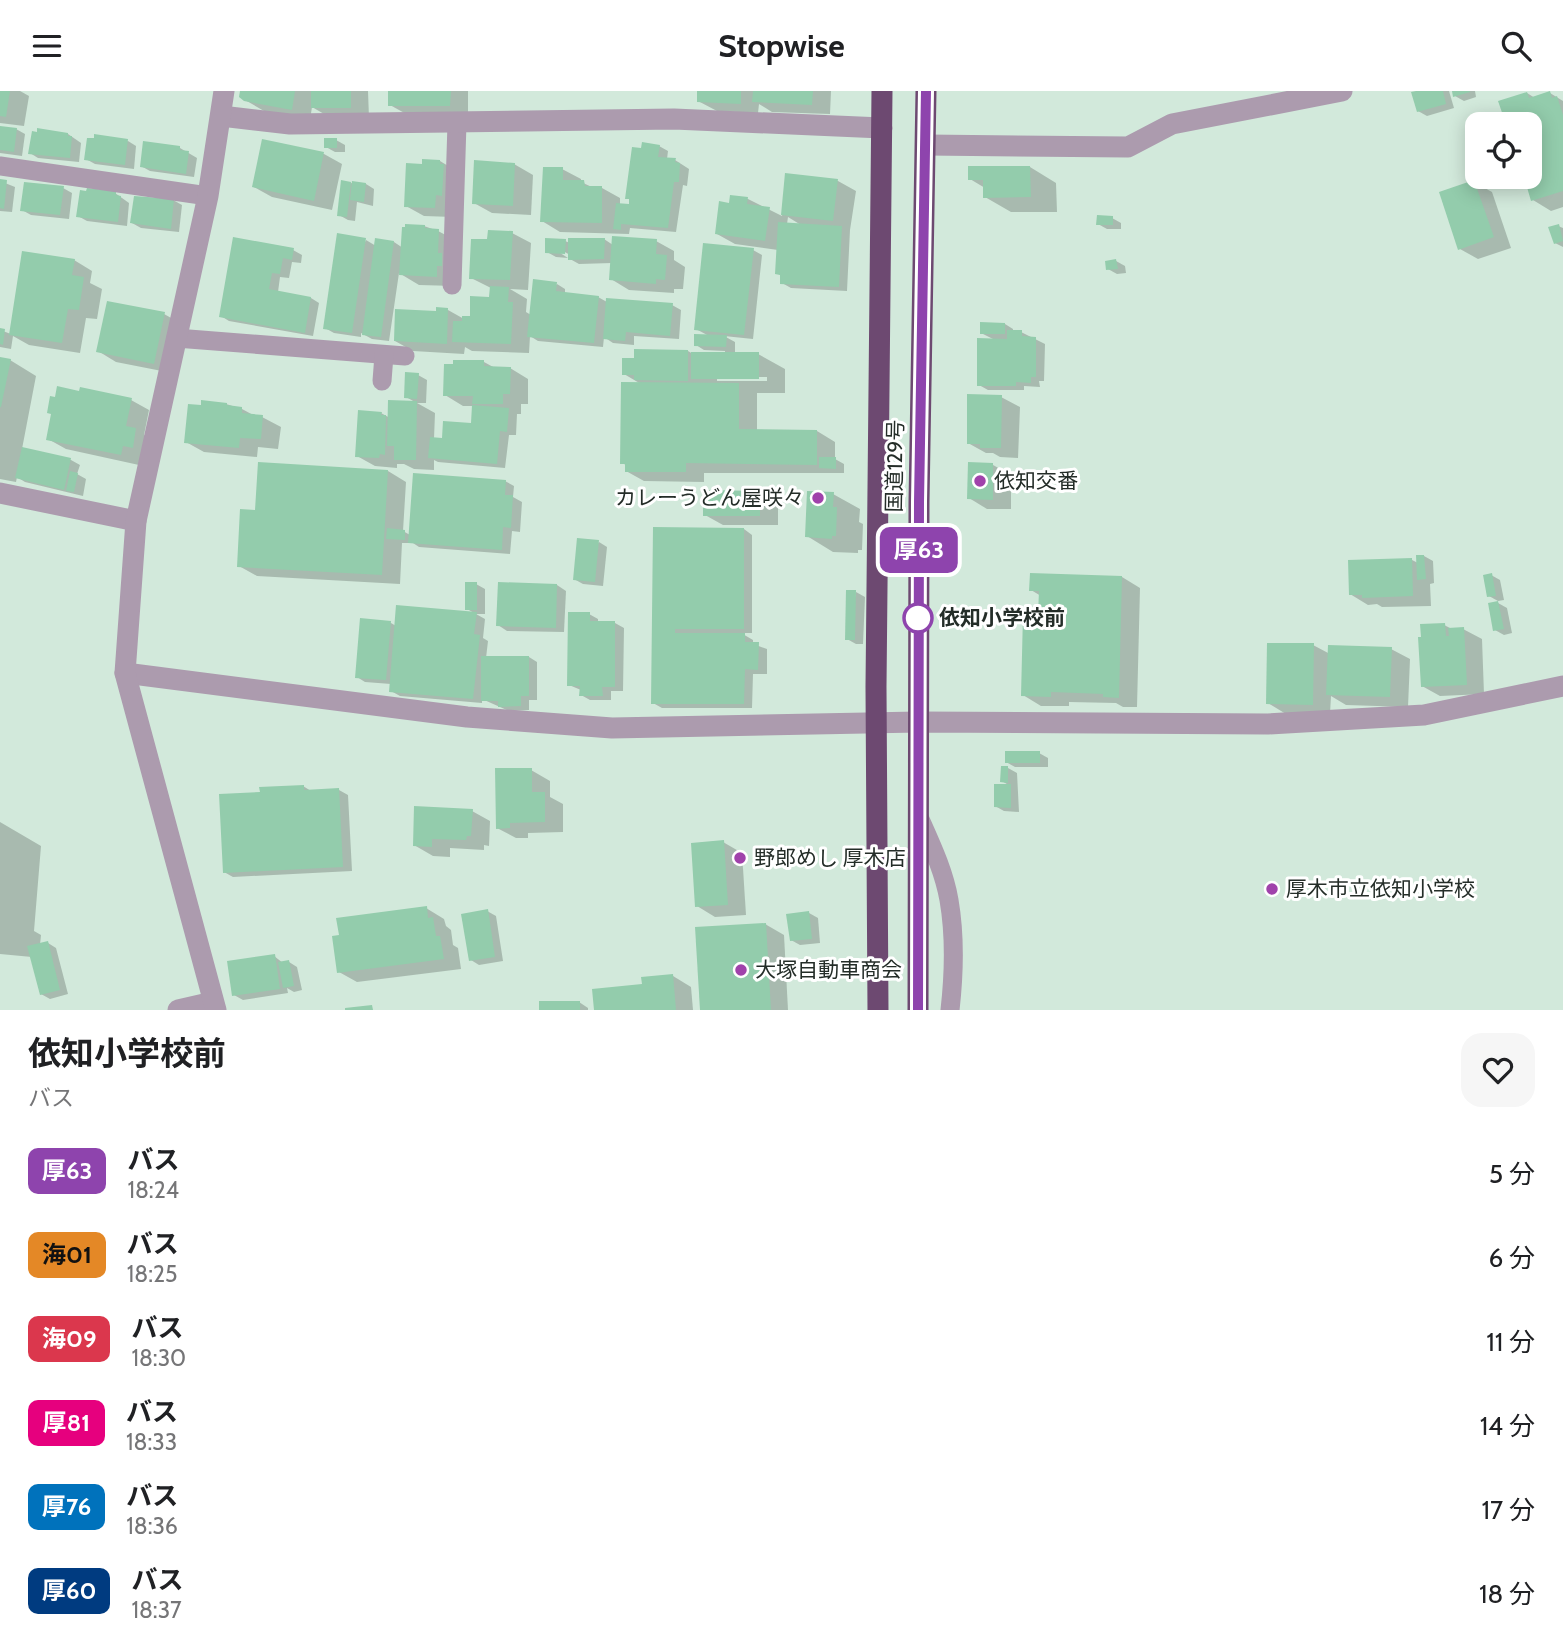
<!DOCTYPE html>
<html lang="ja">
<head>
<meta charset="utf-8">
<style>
	body { margin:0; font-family:Cabin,"Noto Sans JP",sans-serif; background:#f6f6f6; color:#202124; height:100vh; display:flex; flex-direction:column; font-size:26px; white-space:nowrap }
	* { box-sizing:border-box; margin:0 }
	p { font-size:23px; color:#757577 }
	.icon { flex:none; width:38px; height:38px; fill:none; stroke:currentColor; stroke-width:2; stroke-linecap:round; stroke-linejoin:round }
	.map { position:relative; height:919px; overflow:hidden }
	.drawer { display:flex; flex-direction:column; background:#fff; flex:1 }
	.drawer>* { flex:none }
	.badge { padding:0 14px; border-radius:10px; font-size:24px; line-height:46px }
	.tools { position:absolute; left:1465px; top:21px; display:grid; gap:14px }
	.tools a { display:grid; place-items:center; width:77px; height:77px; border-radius:14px; background:#fff; box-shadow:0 4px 18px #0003; font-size:35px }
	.map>.badge { position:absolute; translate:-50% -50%; box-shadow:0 0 0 4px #fff }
	.round { display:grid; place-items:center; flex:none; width:74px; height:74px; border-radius:21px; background:#f6f6f6 }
	.overview { display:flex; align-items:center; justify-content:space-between; height:119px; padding:0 28px }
	h1 { font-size:33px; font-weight:700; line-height:52px }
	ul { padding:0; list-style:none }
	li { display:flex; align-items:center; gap:21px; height:84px; padding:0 28px }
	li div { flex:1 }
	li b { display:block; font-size:26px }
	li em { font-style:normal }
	li .badge { min-width:77px; font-weight:700; text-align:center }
	header { display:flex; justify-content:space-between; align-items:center; height:91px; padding:0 28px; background:#fff; font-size:32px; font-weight:700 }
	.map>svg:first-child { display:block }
	.shadow { fill:#0003; fill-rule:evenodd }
	.building { fill:#93ccac }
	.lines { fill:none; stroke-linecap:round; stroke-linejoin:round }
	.lane { stroke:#ac9bae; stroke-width:19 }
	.street { stroke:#ac9bae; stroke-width:21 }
	.highway { stroke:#6d4971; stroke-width:21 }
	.line-casing { stroke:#fff; stroke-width:16 }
	.line { stroke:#8e44ad; stroke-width:10 }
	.poi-dot { fill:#a042ab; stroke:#fff; stroke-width:2.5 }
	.stop-dot { fill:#fff; stroke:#8e44ad; stroke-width:3.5 }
	.labels { text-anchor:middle; stroke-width:6; stroke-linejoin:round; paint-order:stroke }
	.street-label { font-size:21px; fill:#242d28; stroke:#fff }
	.poi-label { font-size:21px; fill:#242d28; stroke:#fff; text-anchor:start }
	.stop-label { font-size:21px; font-weight:bold; fill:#242d28; stroke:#fff; text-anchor:start }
</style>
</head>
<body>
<header><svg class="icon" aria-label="menu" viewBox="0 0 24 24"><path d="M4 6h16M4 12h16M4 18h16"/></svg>Stopwise<svg class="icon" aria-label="search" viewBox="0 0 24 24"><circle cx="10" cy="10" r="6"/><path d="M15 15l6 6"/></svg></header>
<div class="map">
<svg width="1563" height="919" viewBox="0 0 1563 919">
	<rect width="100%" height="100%" fill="#d2e9db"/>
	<g class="shadow">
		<polygon points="0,0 20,0 29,5 24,35 0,32"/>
		<polygon points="242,0 368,0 369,27 331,27 312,16 310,29 264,20 245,9"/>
		<polygon points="390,0 468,0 468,25 408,24 390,14"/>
		<polygon points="699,0 831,0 830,23 772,21 759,13 758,22 717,20 698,10"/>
		<polygon points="1422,0 1449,0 1454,17 1427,25 1418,20"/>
		<polygon points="1453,0 1475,0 1476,6 1464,10 1455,5"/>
		<polygon points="1527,2 1535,7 1550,2 1563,10 1563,116 1551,120 1533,109 1525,86 1530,86 1530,33 1507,33 1500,11"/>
		<polygon points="0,37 16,38 25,43 22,65 0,62"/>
		<polygon points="68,43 81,52 79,71 38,67 30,62"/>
		<polygon points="336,49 345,54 345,61 335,61 326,56"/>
		<polygon points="128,50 136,55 134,78 95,73 86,68"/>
		<polygon points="264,50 324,63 342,73 332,119 272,106 254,96"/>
		<polygon points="659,55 668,60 667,68 675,69 689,78 687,95 683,94 676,141 630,137 629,143 560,141 542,130 562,78 581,88 581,91 594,97 602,97 620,107 620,114 630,115"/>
		<polygon points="180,57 197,67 194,86 150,80 141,75"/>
		<polygon points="440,70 458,81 453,126 424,125 406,115 424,74"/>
		<polygon points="514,73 533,84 531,124 492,122 474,112"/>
		<polygon points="1030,76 1056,92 1057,121 1011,121 985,106 985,97 970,88"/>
		<path d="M787,84L838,90L856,100L850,139L847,200L791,197L782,192V185L777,182L778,159L735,153L717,143L730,114L731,106L748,108L782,125ZM788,126L801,134L787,133Z"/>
		<polygon points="0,90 15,96 12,121 0,120"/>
		<polygon points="1474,91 1492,101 1511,157 1478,168 1460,158"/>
		<polygon points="350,92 366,93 374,98 373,115 357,111 355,130 348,129 339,124"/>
		<polygon points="63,97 72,102 69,128 31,124 22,119"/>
		<polygon points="115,102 129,112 127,135 87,130 78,125"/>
		<polygon points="173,109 182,114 179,141 141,137 132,132"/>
		<polygon points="1112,127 1121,132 1121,138 1107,138 1098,133"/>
		<polygon points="424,135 438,140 457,150 455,195 419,194 399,182 389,250 372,248 361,242 361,246 334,242 325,237 366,149 376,155 394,151 403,157"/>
		<polygon points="1558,135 1563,137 1563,156 1555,152"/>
		<polygon points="512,142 531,152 528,199 510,198 527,208 526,221 531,224 557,193 565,198 565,203 598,206 607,211 672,214 681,219 679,248 634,245 634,254 613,252 604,246 603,256 538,250 530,245 529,262 472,260 465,256 464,263 413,260 395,250 438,222 448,219 464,228 471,227 491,207 491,197 471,187 489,150"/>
		<polygon points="234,148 293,159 302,164 301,172 292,171 289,187 280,186 278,201 311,207 319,212 313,245 229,230 221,225"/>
		<polygon points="604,148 613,154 656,150 674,160 674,169 685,176 683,198 674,198 674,202 629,199 611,188 612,172 579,173 570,168 570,164 558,157 557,160 568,167 556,166 547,161 565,150 570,152"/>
		<path d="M753,159L762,164L753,248L724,245L735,251V263H758L785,278V302H757V340H817L835,351V368L844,373V382H704V391L644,390L626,380V374L622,372L641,293L624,283L688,260L693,263H725V260L704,259L696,254L709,245L696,238ZM717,286H767V290H717Z"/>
		<polygon points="74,169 92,180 90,192 102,198 97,228 86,227 80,262 29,254 13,245 11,258 0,256 0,239 11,243"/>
		<polygon points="1116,170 1125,175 1126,182 1117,183 1108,178"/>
		<polygon points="164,223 182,233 172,282 116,271 98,260"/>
		<polygon points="1005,233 1013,238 1013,241 1021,241 1045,253 1044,290 1039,290 1040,296 1024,295 1024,299 988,299 979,294 995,249 981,242"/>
		<polygon points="0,268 10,269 36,285 22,358 71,369 80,374 77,383 86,388 83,405 25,391 17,386 16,391 0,388"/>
		<polygon points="484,271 495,277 510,277 528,288 528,313 521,313 521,323 517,323 516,344 509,344 505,377 438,371 434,369 434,379 414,378 404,373 397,373 397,377 375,375 357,365 381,322 390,327 415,311 406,306 418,284 427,289 426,312 417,312 435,322 434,348 444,349 472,334 474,315 463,315 445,304"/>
		<polygon points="1001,306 1020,316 1018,367 1000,366 993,362 986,362 968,352"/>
		<polygon points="131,309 149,319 144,344 154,349 139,374 66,358 48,348 53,323"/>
		<polygon points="226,313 242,318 255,325 262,326 281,336 278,358 258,356 257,366 204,361 186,351"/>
		<polygon points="993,374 1011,384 1011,418 987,418 969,407"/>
		<polygon points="388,380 406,391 403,440 410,444 505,390 514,395 513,406 522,411 520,441 512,440 510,463 419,456 413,452 402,452 400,493 257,485 239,475 257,421"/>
		<polygon points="760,402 778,412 778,434 723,434 705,424"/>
		<polygon points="833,403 860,418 859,431 863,433 862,459 858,459 858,462 833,461 807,445"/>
		<polygon points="654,438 744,438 752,444 752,542 741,542 753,549 753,553 767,558 767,583 753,583 752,617 662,617 653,612"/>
		<polygon points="599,451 607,456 603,495 583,493 574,488"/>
		<polygon points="1424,465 1433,470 1434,492 1430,493 1431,515 1382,516 1377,513 1368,514 1350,503 1412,469 1418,472"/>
		<polygon points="1491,484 1500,489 1504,509 1498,510 1489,505"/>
		<polygon points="1122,486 1140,497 1137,616 1123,616 1116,612 1069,611 1069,615 1041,615 1023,604 1040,525 1041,505 1031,499"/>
		<polygon points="476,493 485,498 485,523 476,523 485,528 483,547 488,550 486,567 529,566 537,571 537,609 529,609 529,619 509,620 482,608 482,612 400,605 391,600 391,593 365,591 357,586 361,529 391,532 396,535 476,523 467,518"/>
		<polygon points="557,494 566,500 564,541 507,540 498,534"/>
		<polygon points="856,501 865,506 863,553 856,553 847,548"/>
		<polygon points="1498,512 1507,517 1512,542 1504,544 1495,539"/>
		<polygon points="589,523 598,528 598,532 615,532 624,537 623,600 611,600 611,609 590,609 581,604 581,599 569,594"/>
		<polygon points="1444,534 1452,538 1463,538 1482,548 1484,603 1440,605 1422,595"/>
		<polygon points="1313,554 1330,563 1391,558 1410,568 1408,616 1346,614 1331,605 1330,623 1286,623 1268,612"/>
		<polygon points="1039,662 1048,667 1048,676 1015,676 1006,671"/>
		<polygon points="1008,677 1017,682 1019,721 1004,720 995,715 1010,695 1002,690"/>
		<polygon points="531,679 550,690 550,706 563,713 563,741 528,742 528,747 516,747 497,737"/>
		<polygon points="303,695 311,700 339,699 348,704 352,780 233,786 224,781 261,703"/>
		<polygon points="472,720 490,730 489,755 484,754 484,759 450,757 450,766 433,765 414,754"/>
		<polygon points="0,731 41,755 34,840 41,844 40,854 48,852 56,857 68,903 50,908 41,903 32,866 0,863"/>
		<polygon points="723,751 742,762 746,824 715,826 697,815"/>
		<polygon points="426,817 444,828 446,835 451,839 453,854 458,857 461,878 357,891 339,881"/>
		<polygon points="487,820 496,825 503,870 479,874 471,869"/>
		<polygon points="809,822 818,827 820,852 800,854 791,849"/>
		<polygon points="765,833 784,844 788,919 702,919"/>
		<polygon points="274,865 283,872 289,871 297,876 302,899 294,901 287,897 288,902 243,909 234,904"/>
		<polygon points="673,885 691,896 693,919 596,919 644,895"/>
		<polygon points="579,911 588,917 588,919 540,919"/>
	</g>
	<g class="building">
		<polygon points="0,0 10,0 6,26 0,25"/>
		<polygon points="240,0 295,0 292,19 244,10 239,6"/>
		<rect x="311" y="0" width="40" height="17"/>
		<polygon points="388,0 451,0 450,15 388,15"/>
		<polygon points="697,0 741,0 741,13 697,11"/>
		<polygon points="753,0 813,0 812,14 752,11"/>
		<polygon points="1416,0 1443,0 1446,13 1417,21 1411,1"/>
		<polygon points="1452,0 1470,0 1470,1 1453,6"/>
		<polygon points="1550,0 1552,7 1557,5 1563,24 1563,100 1531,110 1524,86 1530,86 1530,33 1506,33 1498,10 1527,1 1529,7"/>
		<polygon points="0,35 17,37 14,61 0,59"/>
		<polygon points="37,37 68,42 68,45 72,45 70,67 28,63 32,40 37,41"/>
		<polygon points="94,43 128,48 125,74 84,69 87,47 94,47"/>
		<rect x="324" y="47" width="13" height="10"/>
		<polygon points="262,48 324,61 314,110 252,96"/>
		<polygon points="143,50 180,55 180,59 189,60 186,83 140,76"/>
		<polygon points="642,51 660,54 658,66 676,67 675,71 680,72 679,91 674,91 668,137 621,133 621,139 613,138 616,112 629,113 629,108 625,108 632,56 641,57"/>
		<polygon points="422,68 440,69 440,73 444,73 442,105 436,104 435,117 404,116 406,72 422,73"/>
		<polygon points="474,69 515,72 513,115 472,113"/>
		<polygon points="968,75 1030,75 1031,106 983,107 983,89 968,89"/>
		<polygon points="543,76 563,76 563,89 584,89 585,95 602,95 602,132 540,131"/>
		<polygon points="785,82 838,88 833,130 781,124"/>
		<polygon points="0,88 7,89 4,118 0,117"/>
		<polygon points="341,89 351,91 347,126 337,125"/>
		<polygon points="1474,89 1494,146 1458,159 1439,101"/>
		<polygon points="352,90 366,92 364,111 350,109"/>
		<polygon points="24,91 64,95 60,124 20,120"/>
		<polygon points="87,97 116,100 116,104 121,105 118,131 76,126 80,99 86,100"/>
		<polygon points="730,104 748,106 747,113 770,116 765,150 715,143 719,110 729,112"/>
		<polygon points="134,105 174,108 171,138 130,132"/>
		<polygon points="1097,124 1113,125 1113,134 1096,134"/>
		<polygon points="778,131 842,135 839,196 780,193 780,184 775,183"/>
		<polygon points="405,133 425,134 425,137 439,138 438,162 442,162 442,175 437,175 437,186 399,184 402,136 405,136"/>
		<polygon points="1559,133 1563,150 1554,153 1548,136"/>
		<polygon points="488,139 513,140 510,189 469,188 471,148 487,148"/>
		<polygon points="337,142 366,147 352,242 323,238"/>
		<polygon points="612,145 657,148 656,163 667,164 665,189 656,188 656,193 609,189"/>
		<polygon points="233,146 294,157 292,169 283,167 280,183 272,182 269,198 311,206 305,242 219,226"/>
		<polygon points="375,147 394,150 381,246 362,244"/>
		<polygon points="545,147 566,148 565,163 545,162"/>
		<polygon points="568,147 605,147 604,168 568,169"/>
		<polygon points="703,152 754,157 744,244 694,239"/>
		<polygon points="22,160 75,168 72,184 84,186 79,219 68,218 62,252 9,244"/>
		<polygon points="1116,168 1118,178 1106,179 1105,170"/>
		<polygon points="533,188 557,191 556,200 599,205 594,252 527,246"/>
		<polygon points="490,195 509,196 508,211 513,211 511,253 452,251 453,230 462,230 462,225 470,225 470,205 489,206"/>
		<polygon points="606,207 673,212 670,245 626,241 625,250 603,248"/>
		<polygon points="107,210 165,221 154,273 96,261"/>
		<polygon points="436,216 448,217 447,253 394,250 395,218 436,220"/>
		<polygon points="980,231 1005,232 1005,243 980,243"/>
		<polygon points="0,237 5,238 3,254 0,253"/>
		<polygon points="1007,239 1022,239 1022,245 1036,246 1036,286 1031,286 1031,292 1016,291 1016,295 977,295 977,247 1007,248"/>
		<polygon points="694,243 727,244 726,256 694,255"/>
		<polygon points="634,258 688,259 688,290 634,289 634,284 622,284 622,267 634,267"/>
		<rect x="691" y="261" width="68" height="27"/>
		<polygon points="0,266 11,268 1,316 0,316"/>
		<polygon points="453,269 484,269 484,275 511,276 510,303 503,303 503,313 472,313 473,305 443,305 444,273 453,273"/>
		<polygon points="405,281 419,282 417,308 404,307"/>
		<polygon points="621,291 739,292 739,338 817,339 817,374 686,372 686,381 625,381 625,373 620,373"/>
		<polygon points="57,295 79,300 80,296 132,307 126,335 136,337 133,357 123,355 121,364 46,349 51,323 47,322 50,305 55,306"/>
		<polygon points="967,303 1002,304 1001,357 980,357 980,353 967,353"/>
		<polygon points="201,309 227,312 227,314 242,316 242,322 263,324 261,348 240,347 239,357 184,352 188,313 201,314"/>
		<polygon points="388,309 417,310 416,369 394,369 394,355 387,355"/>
		<polygon points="472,314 509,317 507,341 500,340 497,373 428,367 430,346 442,347 443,330 471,332"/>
		<polygon points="358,319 382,321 381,324 386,324 385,364 380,363 379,367 355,366"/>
		<polygon points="22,356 71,367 64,399 15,387"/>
		<polygon points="819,366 836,366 836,378 819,377"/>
		<polygon points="258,371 388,379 382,484 237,476 240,418 255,419"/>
		<polygon points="968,371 993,372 993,409 967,408"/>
		<polygon points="70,380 78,382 74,401 66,400"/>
		<polygon points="413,382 506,389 505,404 513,404 511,437 503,436 502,459 408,452"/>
		<polygon points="703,399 760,400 760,425 703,425"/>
		<polygon points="807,400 834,401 833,416 837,416 836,445 832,445 832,448 805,446"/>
		<polygon points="653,436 744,437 744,538 675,538 675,542 745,542 745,551 759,551 758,579 745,578 744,613 651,613"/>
		<polygon points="387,437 405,439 405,449 386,448"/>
		<polygon points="577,447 599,449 595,491 573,489"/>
		<polygon points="1416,464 1424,464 1426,488 1417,489"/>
		<polygon points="1412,467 1413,505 1362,507 1362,504 1349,504 1348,469"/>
		<polygon points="1030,482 1122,485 1119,607 1103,606 1103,603 1051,601 1051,606 1021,605 1023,523 1038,523 1039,500 1029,500"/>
		<polygon points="1492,482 1496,505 1487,506 1483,484"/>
		<rect x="465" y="491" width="12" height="28"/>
		<polygon points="498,491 557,493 556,537 496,535"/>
		<polygon points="846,499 856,499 855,549 845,549"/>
		<polygon points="1498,510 1504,538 1493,540 1488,512"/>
		<polygon points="396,514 477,521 474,543 480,544 473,608 389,601"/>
		<polygon points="568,521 590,521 590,530 615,530 615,596 602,596 603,605 579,605 580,595 567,595"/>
		<polygon points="360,527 391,530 386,589 355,587"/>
		<polygon points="1445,532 1446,545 1449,545 1448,537 1464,536 1467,594 1421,596 1418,546 1421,546 1420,533"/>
		<polygon points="1267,552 1314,552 1313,614 1266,613"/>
		<polygon points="1328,554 1392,556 1390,606 1326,604"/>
		<polygon points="481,565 529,565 529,605 521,605 521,615 498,616 498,610 481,610"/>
		<rect x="1005" y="660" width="35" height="12"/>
		<polygon points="1001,675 1008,675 1008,692 1000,691"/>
		<polygon points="495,677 532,677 532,701 545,701 545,731 510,732 510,737 496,738"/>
		<polygon points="994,693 1011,693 1011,717 994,716"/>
		<polygon points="304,694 304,699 339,697 343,776 223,782 219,703 260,701 259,696"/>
		<polygon points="414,715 473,718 471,745 467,745 466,749 432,748 432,756 413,755"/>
		<polygon points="724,749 728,814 695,816 691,752"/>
		<polygon points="427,815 428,827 433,826 436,845 440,845 444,868 337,882 332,845 339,844 336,827"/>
		<polygon points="488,818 495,866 469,870 461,823"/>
		<polygon points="809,820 812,848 790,850 786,823"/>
		<polygon points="766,832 771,919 700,919 695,836"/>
		<polygon points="48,850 60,899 40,904 27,855"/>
		<polygon points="275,863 280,898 232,905 227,870"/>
		<polygon points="289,869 294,895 283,897 278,871"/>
		<polygon points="673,883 676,919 594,919 592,898 642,893 641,886"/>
		<rect x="539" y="910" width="41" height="9"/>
		<polygon points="372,914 373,919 345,919 345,917"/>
	</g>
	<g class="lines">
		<g class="lane">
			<polyline points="0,75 208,105"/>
			<polyline points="452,194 457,32"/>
			<polyline points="176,247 405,265"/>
			<polyline points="382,290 384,264"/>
			<path d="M919,726C931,753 944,780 949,809C955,844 954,884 950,919"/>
		</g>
		<g class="street">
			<polyline points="221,25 290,33 674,28 882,37"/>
			<polyline points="926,54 1128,56 1172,33 1342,0"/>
			<polyline points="0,402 136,430"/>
			<polyline points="125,582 467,626 612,637 918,631 1268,633 1424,624 1563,595"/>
			<polyline points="178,919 213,911"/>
			<polyline points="216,919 125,582 136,430 208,105 224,0"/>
		</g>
		<g class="highway">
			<polyline points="878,919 876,596 882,0"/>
			<polyline points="918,919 919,411 926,0"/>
		</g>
	</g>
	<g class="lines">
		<g class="line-casing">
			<polyline id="line" points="918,919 919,411 926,0"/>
		</g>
		<use href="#line" class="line"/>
	</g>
	<g class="poi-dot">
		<circle cx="980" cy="390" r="7"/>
		<circle cx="818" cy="407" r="7"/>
		<circle cx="740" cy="767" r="7"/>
		<circle cx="1272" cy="798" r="7"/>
		<circle cx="741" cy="879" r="7"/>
	</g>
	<circle class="stop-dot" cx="918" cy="527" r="14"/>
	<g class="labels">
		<g class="street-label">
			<text transform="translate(895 375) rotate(-89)" y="7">国道129号</text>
		</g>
		<g class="poi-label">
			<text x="994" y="397">依知交番</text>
			<text x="804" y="414" text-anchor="end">カレーうどん屋咲々</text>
			<text x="754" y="774">野郎めし 厚木店</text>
			<text x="1286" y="805">厚木市立依知小学校</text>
			<text x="755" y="886">大塚自動車商会</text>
		</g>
		<g class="stop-label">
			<text x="939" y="534">依知小学校前</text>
		</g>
	</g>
</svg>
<div class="tools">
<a><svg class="icon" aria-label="locate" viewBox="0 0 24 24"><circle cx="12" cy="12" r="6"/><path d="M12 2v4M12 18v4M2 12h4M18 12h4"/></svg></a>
</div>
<b class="badge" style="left:919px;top:459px;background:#8e44ad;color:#fff">厚63</b>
</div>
<section class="drawer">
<div class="overview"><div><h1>依知小学校前</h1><p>バス</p></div><a class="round"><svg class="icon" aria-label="heart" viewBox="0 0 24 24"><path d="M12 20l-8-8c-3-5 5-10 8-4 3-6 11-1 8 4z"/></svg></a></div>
<ul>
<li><span class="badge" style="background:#8e44ad;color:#fff">厚63</span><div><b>バス</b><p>18:24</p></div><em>5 分</em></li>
<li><span class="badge" style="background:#e48826;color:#111">海01</span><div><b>バス</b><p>18:25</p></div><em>6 分</em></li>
<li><span class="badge" style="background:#db374d;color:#fff">海09</span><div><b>バス</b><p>18:30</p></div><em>11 分</em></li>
<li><span class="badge" style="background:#e6007e;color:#fff">厚81</span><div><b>バス</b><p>18:33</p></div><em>14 分</em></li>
<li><span class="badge" style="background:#0072bc;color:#fff">厚76</span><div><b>バス</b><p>18:36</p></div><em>17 分</em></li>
<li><span class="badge" style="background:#003b80;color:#fff">厚60</span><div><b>バス</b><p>18:37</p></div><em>18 分</em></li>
</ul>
</section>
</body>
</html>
